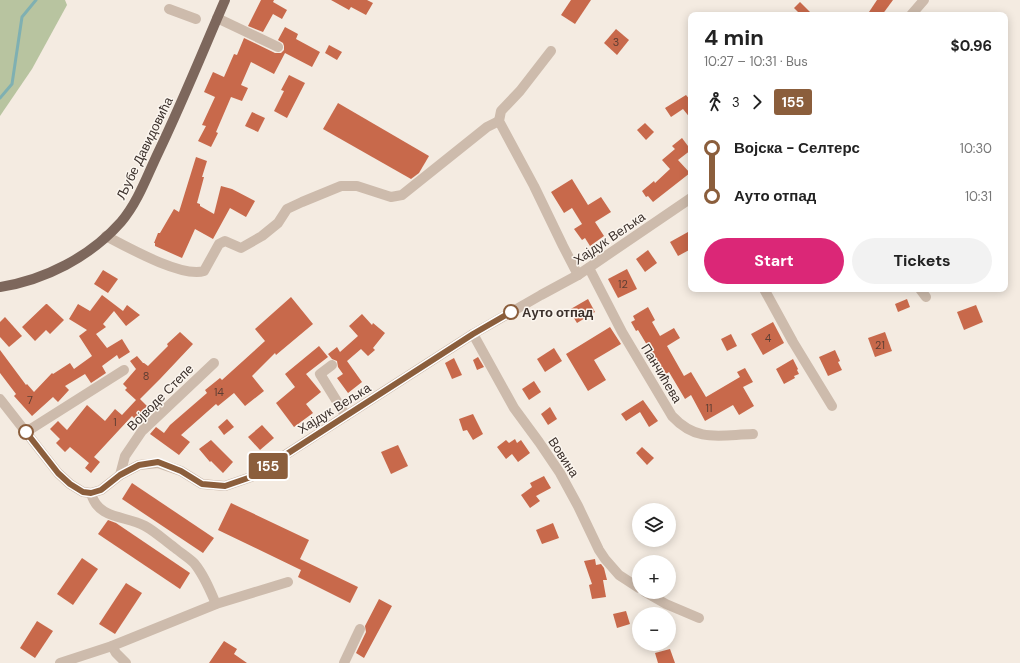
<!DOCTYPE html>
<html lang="en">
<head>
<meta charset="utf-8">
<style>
	body { margin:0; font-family:"DM Sans",sans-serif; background:#f2f2f2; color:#222; height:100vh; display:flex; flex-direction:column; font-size:15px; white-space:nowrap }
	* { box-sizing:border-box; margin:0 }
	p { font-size:13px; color:#767676 }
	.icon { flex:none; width:22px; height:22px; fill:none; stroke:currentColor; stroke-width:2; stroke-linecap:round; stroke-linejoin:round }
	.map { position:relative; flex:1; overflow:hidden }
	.panel { position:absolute; left:688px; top:12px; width:320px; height:280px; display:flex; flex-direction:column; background:#fff; border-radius:8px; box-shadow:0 2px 10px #0003 }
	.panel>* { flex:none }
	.badge { padding:0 8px; border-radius:3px; font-size:14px; line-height:26px }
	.fabs { position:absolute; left:632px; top:503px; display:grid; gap:8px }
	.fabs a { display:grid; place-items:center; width:44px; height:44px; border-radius:50%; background:#fff; box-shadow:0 2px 10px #0003; font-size:20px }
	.map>.badge { position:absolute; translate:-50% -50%; box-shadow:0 0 0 2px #fff }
	.legs { display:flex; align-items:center; gap:6px; height:44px; padding:0 16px; font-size:13px }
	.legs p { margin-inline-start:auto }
	.headline { display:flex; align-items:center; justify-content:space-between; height:68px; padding:0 16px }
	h1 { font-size:22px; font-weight:700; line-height:30px }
	.action { display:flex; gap:8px; margin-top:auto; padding:8px 16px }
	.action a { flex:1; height:46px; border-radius:24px; background:#db2777; color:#fff; font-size:16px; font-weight:700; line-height:46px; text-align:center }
	.action a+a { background:#f2f2f2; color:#222 }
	ul { padding:0 16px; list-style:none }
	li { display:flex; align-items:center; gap:14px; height:48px; font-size:15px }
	li i { display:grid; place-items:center; width:6px; height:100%; margin:0 5px; background:currentColor }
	li i::after { content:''; width:10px; height:10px; margin:-5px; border:3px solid; border-radius:50%; background:#fff }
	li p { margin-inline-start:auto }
	li:first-child i { background:linear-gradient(#0000 50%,currentColor 0) }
	li:last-child i { background:linear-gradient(currentColor 50%,#0000 0) }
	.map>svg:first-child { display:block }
	.green { fill:#b8c4a0 }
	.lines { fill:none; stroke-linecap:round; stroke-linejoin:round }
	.stream { stroke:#7fb0b2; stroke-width:3 }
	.building { fill:#c8694b }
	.minor { stroke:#cdbbac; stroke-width:10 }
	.major { stroke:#7d675c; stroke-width:10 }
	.line-1-casing { stroke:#fff; stroke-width:9 }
	.line-1 { stroke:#8b5e3c; stroke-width:6 }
	.stop-1-dot { fill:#fff; stroke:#8b5e3c; stroke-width:2 }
	.labels { text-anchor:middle; stroke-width:3; stroke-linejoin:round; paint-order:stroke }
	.number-label { font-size:11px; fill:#5e3e33 }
	.street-label { font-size:13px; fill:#3b302b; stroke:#fbf5ee }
	.stop-label { font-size:13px; font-weight:bold; fill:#3b302b; stroke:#fbf5ee; text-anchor:start }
</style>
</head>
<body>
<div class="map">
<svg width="1020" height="663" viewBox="0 0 1020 663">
	<rect width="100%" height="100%" fill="#f4ebe1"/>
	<polygon class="green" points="0,0 65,0 67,5 32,69 0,116"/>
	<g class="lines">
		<polyline class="stream" points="0,98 12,84 22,17 36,0"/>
	</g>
	<g class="building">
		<polygon points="261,0 274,0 273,2 287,10 282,19 273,14 263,32 248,26"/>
		<polygon points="331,0 367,0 373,3 366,15 351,7 349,10"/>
		<polygon points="571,0 591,0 575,24 561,15"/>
		<polygon points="877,0 893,0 882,15 867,15"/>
		<polygon points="800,2 813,15 801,15 794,8"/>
		<polygon points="285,27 298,34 296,39 320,52 312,67 285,53 274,74 251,62 241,85 248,88 242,101 231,97 216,132 218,133 211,147 198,141 206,126 202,125 215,97 204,92 213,72 224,77 234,54 237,55 244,38 275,53 281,53 284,50 284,46 283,43 278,40"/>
		<polygon points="616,29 629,40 617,55 604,43"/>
		<polygon points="329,45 342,52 337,60 325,53"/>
		<polygon points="289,75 305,83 287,118 274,111 284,91 281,90"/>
		<polygon points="686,95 691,101 691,119 683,109 671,117 665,108"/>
		<polygon points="338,103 429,156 419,173 411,179 323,129"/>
		<polygon points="252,112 265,118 258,132 245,126"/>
		<polygon points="645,123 654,132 646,140 637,130"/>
		<polygon points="682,138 691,150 678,160 690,173 653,202 648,196 646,197 642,191 654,181 655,183 670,169 662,160 675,149 672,146"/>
		<polygon points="196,157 207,161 202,177 204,177 197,203 200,204 200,206 214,214 221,186 232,189 255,201 246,217 230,208 213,239 195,229 182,258 155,246 155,243 154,243 158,233 160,233 174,209 179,212"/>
		<polygon points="572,179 588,205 601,197 611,212 595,222 604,236 590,246 585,238 582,240 574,229 582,224 572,208 564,213 551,192"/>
		<polygon points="688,232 691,236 691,249 678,256 670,242"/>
		<polygon points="648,250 657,263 645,272 636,259"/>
		<polygon points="627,269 637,289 618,298 608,279"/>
		<polygon points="103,270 118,279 108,293 94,284"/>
		<polygon points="102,295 123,311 127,305 140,315 126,326 114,311 103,324 106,327 96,334 107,348 122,339 130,352 119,359 117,355 102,366 106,373 91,383 85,374 65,386 69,390 58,402 53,397 32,416 14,396 16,394 0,373 0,350 26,385 27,384 34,392 52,373 53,374 70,363 74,369 92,356 79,336 87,330 69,319 78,304 90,311"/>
		<polygon points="291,297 313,324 276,355 275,353 252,376 264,391 245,406 234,393 218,406 216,404 181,435 190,442 179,455 150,434 156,427 164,433 170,425 207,393 205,390 220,378 222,380 265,341 255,329"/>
		<polygon points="588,299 595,312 577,323 569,310"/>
		<polygon points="907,299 910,307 898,312 895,304"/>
		<polygon points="46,304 47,304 64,320 50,334 46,330 35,341 22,327"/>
		<polygon points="976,305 983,322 964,330 957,312"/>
		<polygon points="648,307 655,320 652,322 660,336 674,328 680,338 667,346 684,376 691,372 706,397 740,377 737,372 745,368 753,382 743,387 754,406 739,415 733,405 705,421 691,395 685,399 669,372 663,376 657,366 659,365 638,330 636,331 631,322 635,320 633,316"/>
		<polygon points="362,314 372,325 373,323 385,333 373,348 375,350 368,356 361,349 347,361 362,382 348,393 337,378 343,374 338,367 337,361 332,359 328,354 337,347 340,352 358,336 349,326"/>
		<polygon points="5,317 22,336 9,347 0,337 0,322"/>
		<polygon points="773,322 784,343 763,355 751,334"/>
		<polygon points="610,327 621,344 594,360 606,380 588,391 566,354"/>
		<polygon points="180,332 193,344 160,379 140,399 147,406 135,419 132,416 94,457 100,462 91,473 85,468 89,463 70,447 65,452 56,443 60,439 50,429 58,421 67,430 87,405 105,421 115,409 122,415 136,400 125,390 127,388 123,384 136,369 130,361 137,356 143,363 144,363 148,366 168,346 167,344"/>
		<polygon points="885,332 892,351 875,357 868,338"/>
		<polygon points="731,334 737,346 727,351 721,339"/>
		<polygon points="319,346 328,357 306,374 321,392 306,404 313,413 294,427 276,403 295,387 285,374"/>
		<polygon points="554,348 562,361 545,372 537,359"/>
		<polygon points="835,350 840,361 838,362 842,370 828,376 819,357"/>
		<polygon points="478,357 484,367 477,370 473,360"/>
		<polygon points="454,358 462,375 452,379 445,363"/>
		<polygon points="793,359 798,369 797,370 799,374 794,376 795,378 784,384 776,369"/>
		<polygon points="534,381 541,392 529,400 522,389"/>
		<polygon points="643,400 658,421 649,427 640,412 626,421 621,414"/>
		<polygon points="550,407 557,419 548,425 541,414"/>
		<polygon points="473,414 483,434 473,440 467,430 463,431 459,419"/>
		<polygon points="227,419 234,427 224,435 218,427"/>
		<polygon points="262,425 274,438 260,450 248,437"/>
		<polygon points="515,439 517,443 521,440 530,453 518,462 512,454 506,459 497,447 506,440 509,443"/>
		<polygon points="211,440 233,462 223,473 211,461 210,462 199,449"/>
		<polygon points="398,445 408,466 391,474 381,452"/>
		<polygon points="642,447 654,458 647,465 636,453"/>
		<polygon points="544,476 551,488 536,496 540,501 530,508 521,495 532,487 530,483"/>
		<polygon points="132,483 214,538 203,553 122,499"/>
		<polygon points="231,503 309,540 300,559 358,587 350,603 298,577 301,570 218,530"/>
		<polygon points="108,520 116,523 190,573 180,589 98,534"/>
		<polygon points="553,523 559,538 542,544 536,530"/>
		<polygon points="82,558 98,569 73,605 57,594"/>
		<polygon points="595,559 596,565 601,564 604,568 607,580 603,580 606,597 592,599 589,585 592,584 584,561"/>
		<polygon points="126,583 142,593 115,634 99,624"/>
		<polygon points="379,599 392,606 364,658 356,653 366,632 365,626"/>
		<polygon points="626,611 630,624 617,628 613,614"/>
		<polygon points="37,621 53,631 35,658 20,648"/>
		<polygon points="224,641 237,649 234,654 247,663 209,663"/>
		<polygon points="670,649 675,663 658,663 655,653"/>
	</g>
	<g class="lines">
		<g class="minor">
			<polyline points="169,9 196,19"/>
			<polyline points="911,15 924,0"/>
			<polyline points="217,18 278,47"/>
			<polyline points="551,51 520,91 501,111 499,121 534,186 563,246 578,275"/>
			<path d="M106,236C127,247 182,278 204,271L219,244L225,241L241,248L262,236L278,223L287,209L302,202L341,186H357L391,197L402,195L487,127L499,121"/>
			<path d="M589,268L622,332L672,416C697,443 720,435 753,434"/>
			<polyline points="764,289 793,342 832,406"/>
			<polyline points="920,289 926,297"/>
			<polyline points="473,334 514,408 539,442 560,473 578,506 599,550 605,559 619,575 639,588"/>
			<polyline points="332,365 320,374 346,416"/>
			<polyline points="0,399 58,473 70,484 83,492 91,493 101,490 120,475 139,465 158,463 181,471 202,484 225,486 251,477 473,334 541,295 578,275 691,198"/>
			<polyline points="26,432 124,370"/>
			<polyline points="120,475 125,456 142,431 214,363"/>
			<path d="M91,493C98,520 125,515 145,526C156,532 165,541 175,548C181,553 189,558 194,563C204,575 210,590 216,604"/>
			<polyline points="645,592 666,604 699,618"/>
			<polyline points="112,646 116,653 126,663"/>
			<polyline points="60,663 112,646 216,604 288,582"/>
			<polyline points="344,663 360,629"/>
		</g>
		<path class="major" d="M0,287C45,280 90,257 121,222C138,202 147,176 158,153C182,103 203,51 225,0"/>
	</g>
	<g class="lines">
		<g class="line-1-casing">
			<polyline id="line-1" points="26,432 58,473 70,484 83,492 91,493 101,490 120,475 139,465 158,462 181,471 202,484 225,486 251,477 473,334 511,312"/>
		</g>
		<use href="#line-1" class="line-1"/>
	</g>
	<g class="stop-1-dot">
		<circle cx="511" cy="312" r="7"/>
		<circle cx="26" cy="432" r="7"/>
	</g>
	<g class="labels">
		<g class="number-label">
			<text x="616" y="46">3</text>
			<text x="623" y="288">12</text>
			<text x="768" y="342">4</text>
			<text x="880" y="349">21</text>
			<text x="146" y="380">8</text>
			<text x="219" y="396">14</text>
			<text x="30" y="404">7</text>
			<text x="709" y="412">11</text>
			<text x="115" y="426">1</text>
		</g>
		<g class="street-label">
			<text transform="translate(144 148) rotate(-64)" y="5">Љубе Давидовића</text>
			<text transform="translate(609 238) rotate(-34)" y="5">Хајдук Вељка</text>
			<text transform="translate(662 373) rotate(59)" y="5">Панчићева</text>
			<text transform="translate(160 397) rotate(-45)" y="5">Војводе Степе</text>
			<text transform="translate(334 408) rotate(-32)" y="5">Хајдук Вељка</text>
			<text transform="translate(564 457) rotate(57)" y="5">Вовина</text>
		</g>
		<g class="stop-label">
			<text x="522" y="317">Ауто отпад</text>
		</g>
	</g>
</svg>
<div class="fabs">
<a><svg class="icon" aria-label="layers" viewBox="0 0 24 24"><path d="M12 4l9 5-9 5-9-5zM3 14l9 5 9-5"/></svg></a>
<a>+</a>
<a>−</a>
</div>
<b class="badge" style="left:268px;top:466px;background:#8b5e3c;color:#fff">155</b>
<section class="panel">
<div class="headline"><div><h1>4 min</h1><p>10:27 – 10:31 · Bus</p></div><b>$0.96</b></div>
<div class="legs"><svg class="icon" aria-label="walk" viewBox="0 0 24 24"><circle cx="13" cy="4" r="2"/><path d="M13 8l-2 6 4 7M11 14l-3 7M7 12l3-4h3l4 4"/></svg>3<svg class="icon" aria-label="forward" viewBox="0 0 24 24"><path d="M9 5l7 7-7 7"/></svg><b class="badge" style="background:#8b5e3c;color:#fff">155</b></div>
<ul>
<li><i style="color:#8b5e3c"></i><b>Војска - Селтерс</b><p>10:30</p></li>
<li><i style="color:#8b5e3c"></i><b>Ауто отпад</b><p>10:31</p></li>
</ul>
<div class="action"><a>Start</a><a>Tickets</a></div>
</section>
</div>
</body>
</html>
